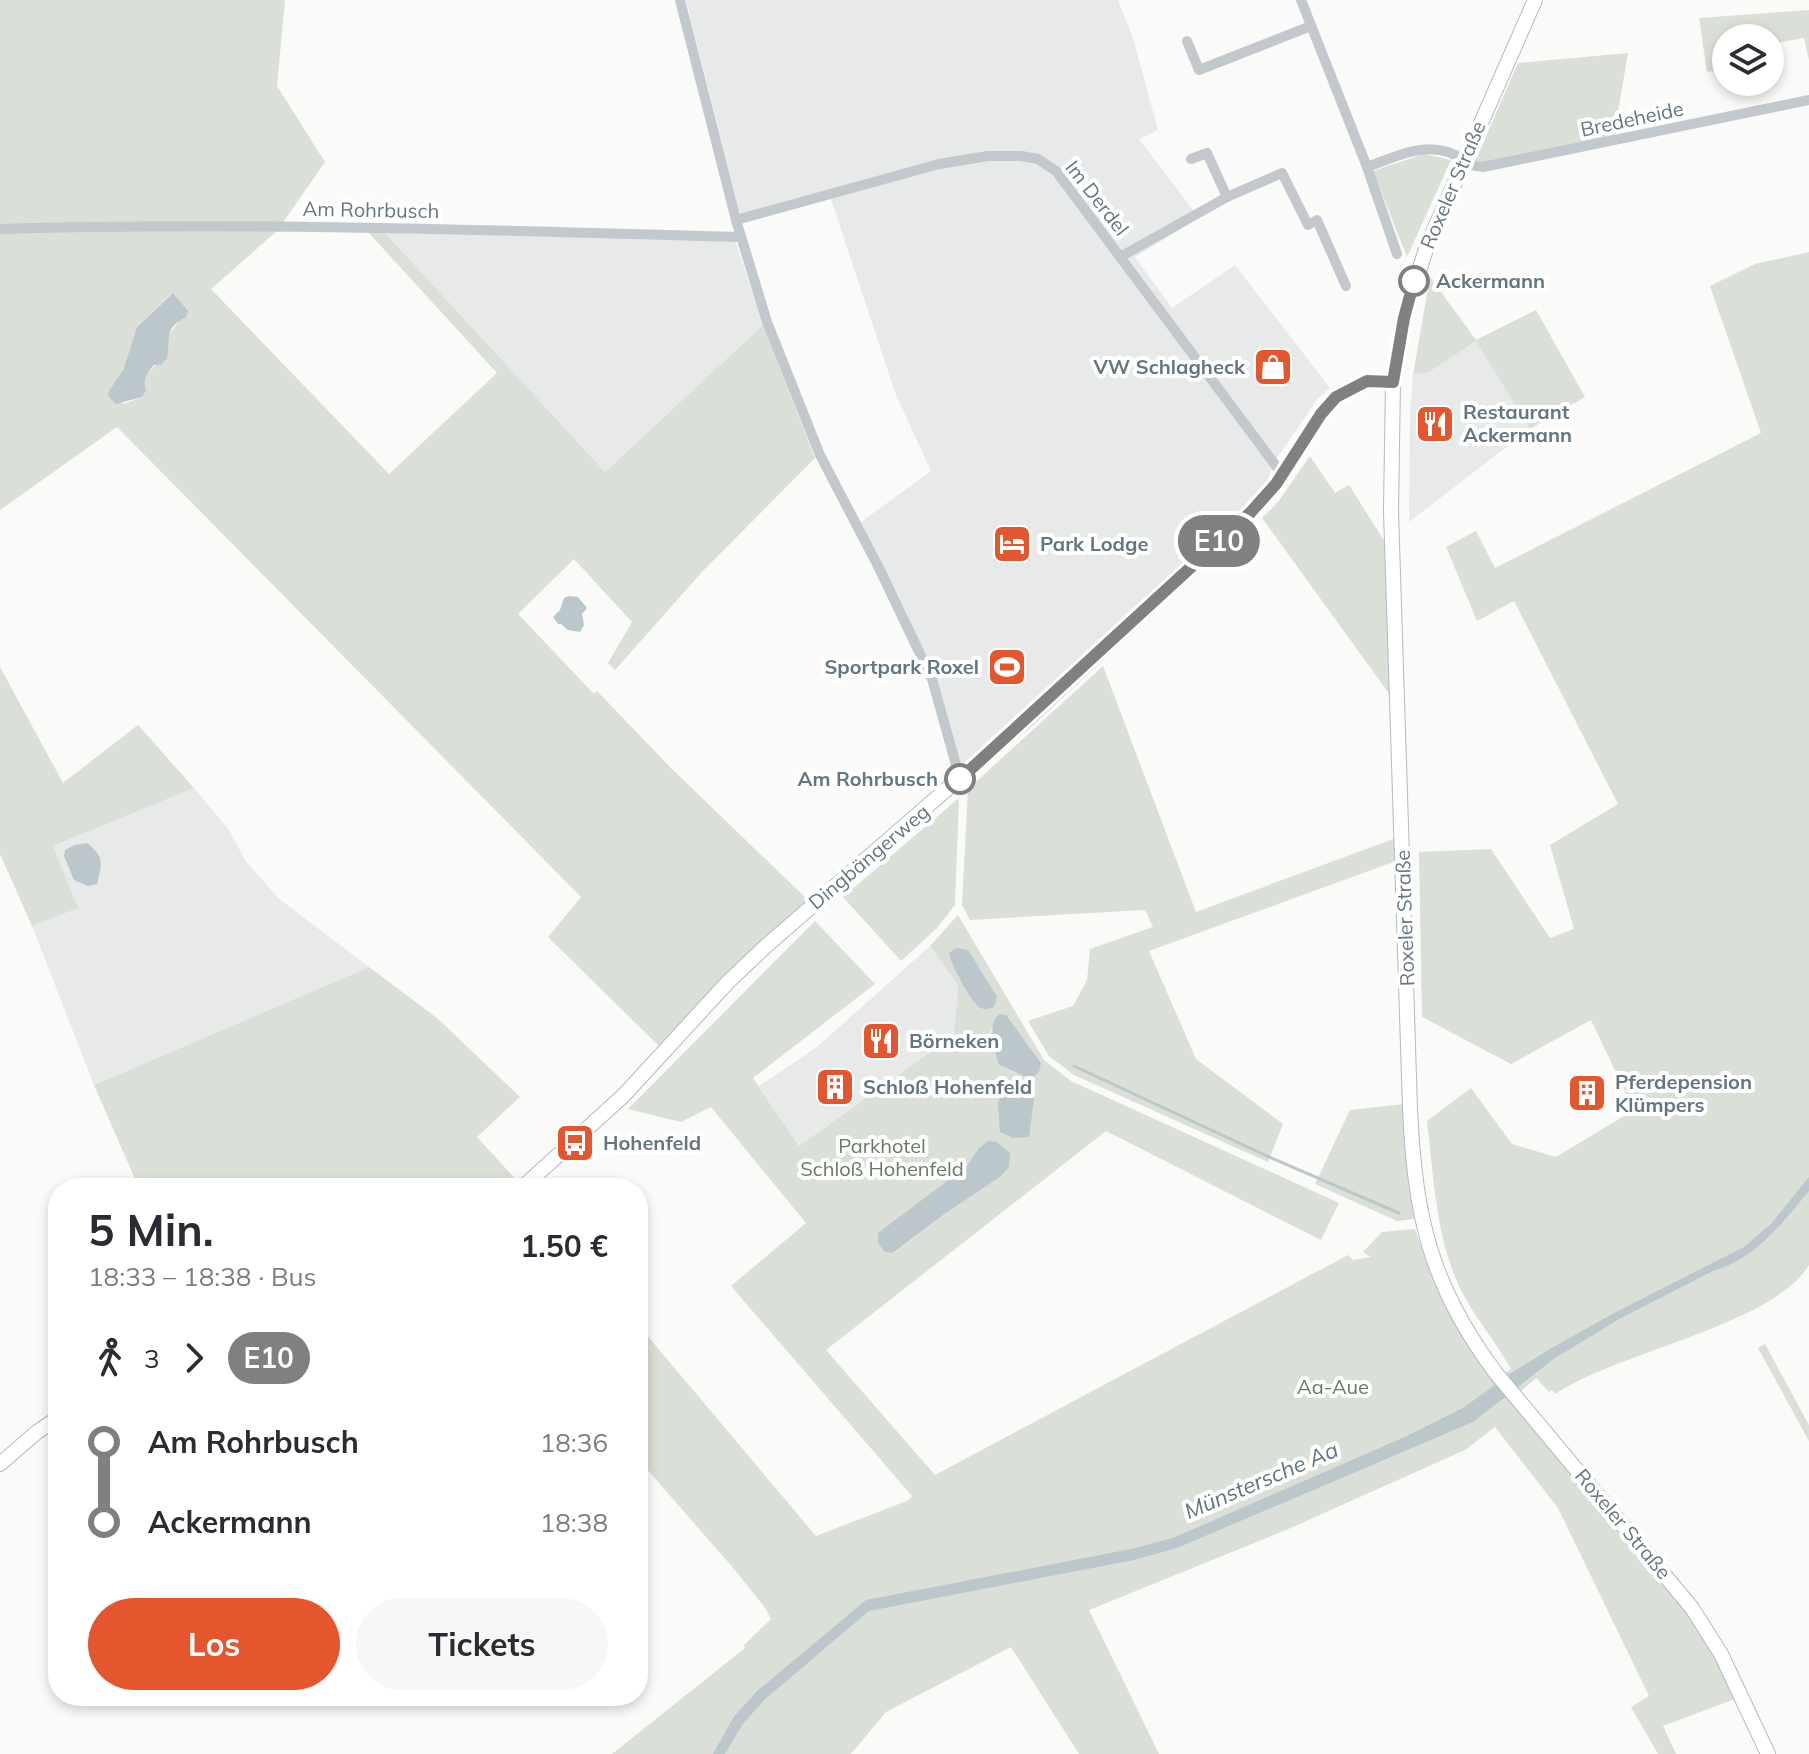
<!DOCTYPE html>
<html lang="de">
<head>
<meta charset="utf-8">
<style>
	body { margin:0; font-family:Mulish,sans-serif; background:#f7f7f7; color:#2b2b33; height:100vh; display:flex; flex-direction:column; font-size:30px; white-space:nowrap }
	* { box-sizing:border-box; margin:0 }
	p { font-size:26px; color:#7c7c81 }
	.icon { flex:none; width:44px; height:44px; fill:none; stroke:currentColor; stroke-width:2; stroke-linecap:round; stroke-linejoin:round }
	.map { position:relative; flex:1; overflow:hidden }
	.sheet { position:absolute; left:48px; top:1178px; width:600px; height:528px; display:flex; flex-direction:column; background:#fff; border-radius:32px; box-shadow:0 4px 12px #0003 }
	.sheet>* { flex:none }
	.badge { padding:0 16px; border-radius:26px; font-size:28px; line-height:52px }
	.tools { position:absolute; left:1712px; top:24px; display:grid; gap:16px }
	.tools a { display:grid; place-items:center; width:72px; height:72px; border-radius:50%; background:#fff; box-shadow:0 4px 12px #0003; font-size:40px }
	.map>.badge { position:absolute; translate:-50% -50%; box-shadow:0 0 0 4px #fff }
	.legs { display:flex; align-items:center; gap:12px; height:88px; padding:0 40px; font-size:26px }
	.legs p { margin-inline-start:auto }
	.head { display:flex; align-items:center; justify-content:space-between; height:136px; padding:0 40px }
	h1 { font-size:44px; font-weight:700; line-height:60px }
	.button { display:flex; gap:16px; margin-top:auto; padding:16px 40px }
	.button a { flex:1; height:92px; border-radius:48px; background:#e4572e; color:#fff; font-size:32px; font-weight:700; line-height:92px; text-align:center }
	.button a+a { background:#f7f7f7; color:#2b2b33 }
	ul { padding:0 40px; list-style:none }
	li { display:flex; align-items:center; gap:28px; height:80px; font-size:30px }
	li i { display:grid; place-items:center; width:12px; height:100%; margin:0 10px; background:currentColor }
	li i::after { content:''; width:20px; height:20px; margin:-10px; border:6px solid; border-radius:50%; background:#fff }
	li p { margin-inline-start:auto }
	li:first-child i { background:linear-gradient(#0000 50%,currentColor 0) }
	li:last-child i { background:linear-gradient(currentColor 50%,#0000 0) }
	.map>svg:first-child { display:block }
	.built { fill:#e8e9e9 }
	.green { fill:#dadfd7; fill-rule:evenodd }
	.water { fill:#bbc7cb }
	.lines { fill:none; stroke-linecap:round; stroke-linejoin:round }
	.stream { stroke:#bbc7cb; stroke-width:3 }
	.secondary-casing { stroke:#b3babf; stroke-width:16 }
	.minor { stroke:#c3c8cc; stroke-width:10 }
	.secondary { stroke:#fff; stroke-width:14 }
	.line-1-casing { stroke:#fff; stroke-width:18 }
	.line-1 { stroke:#808080; stroke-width:12 }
	.stop-1-dot { fill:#fff; stroke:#808080; stroke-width:4 }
	.labels { text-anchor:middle; stroke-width:8; stroke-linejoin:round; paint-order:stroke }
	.street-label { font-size:20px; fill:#657683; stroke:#fff }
	.stop-label { font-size:20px; font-weight:bold; fill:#657683; stroke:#fff; text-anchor:start }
	.poi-label { font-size:20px; font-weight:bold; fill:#657683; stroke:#fff; text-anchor:start }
	.park-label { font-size:20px; fill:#687a64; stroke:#fff }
	.water-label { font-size:22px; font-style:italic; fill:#60757c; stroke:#fff }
</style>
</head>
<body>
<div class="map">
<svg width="1809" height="1754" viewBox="0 0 1809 1754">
	<rect width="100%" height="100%" fill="#fafaf8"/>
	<g class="built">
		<polygon points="686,0 1118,0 1133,38 1158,130 1139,139 1199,218 1135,257 1172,308 1235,265 1330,388 1318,398 1273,464 1265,490 962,771 939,685 861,522 931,471 896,395 828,190 740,215"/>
		<polygon points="385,233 735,240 763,325 605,472"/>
		<polygon points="1476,340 1530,429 1409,522 1410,414 1413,375 1429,372"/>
		<polygon points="194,788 229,830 245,860 278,898 369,967 94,1085 32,926 77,907 53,846"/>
		<polygon points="930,946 958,985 954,1035 799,1146 759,1086 817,1047"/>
	</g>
	<g class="green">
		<path d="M0,0H285L277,86L325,162L277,231L211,289L389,474L497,373L368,232L385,233L605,472L763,325L815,458L702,572L615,670L608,663L632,622L574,559L518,614L594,694L597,691L672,769L810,902L663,1050L548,937L581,897L117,427L0,510ZM170,295L179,321L165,340L168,351L146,376L142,397L124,404L108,392L123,370L137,327Z"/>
		<polygon points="1809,10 1809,60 1804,38 1770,44 1770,38 1726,38 1726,69 1707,72 1699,18"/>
		<polygon points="1628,53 1614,135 1473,166 1518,63"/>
		<polygon points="1424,154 1451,160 1407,257 1373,171"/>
		<path d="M1809,252V1265C1773,1325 1617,1352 1555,1394L1552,1390L1549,1392L1536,1378L1510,1401L1706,1636L1735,1699L1663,1726L1676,1754H1658L1631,1707L1649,1696L1558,1508L1495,1427L1465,1450L1286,1530L1089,1610L1159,1754H1079L1011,1647L886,1712L851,1754H612L745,1648L744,1645L771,1619L766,1609L735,1570L638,1459V1339L645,1333L816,1536L909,1500L912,1496L731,1286L806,1223L711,1107L681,1122L628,1109L815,921L875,984L753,1078L799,1146L954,1035L958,985L930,946L958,915L1044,1060L1071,1081L1339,1203L1321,1240L1106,1131L826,1350L935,1475L1348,1255L1353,1260L1371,1257L1363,1252L1382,1232L1415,1229L1434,1283L1479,1361L1494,1380L1511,1369C1497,1344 1478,1321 1464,1296C1436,1244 1434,1179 1427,1121L1471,1088L1512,1144L1556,1157L1634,1110L1591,1020L1511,1064L1422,1017L1419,852L1491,849L1550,938L1574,929L1550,845L1618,804L1514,601L1477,621L1446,547L1476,531L1495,568L1761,433L1710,286L1755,264ZM991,1029L1016,1031L1031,1048L998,1064ZM978,1149L1000,1177L943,1215L894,1253L879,1233L967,1166Z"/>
		<polygon points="1430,277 1476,340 1536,310 1585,397 1530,429 1476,341 1429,372 1413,375"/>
		<polygon points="1310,456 1335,493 1349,485 1385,542 1393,699 1262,518 1278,502"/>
		<polygon points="1103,666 1196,912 1396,838 1396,861 1149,951 1196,1059 1283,1124 1268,1162 1074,1075 1049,1056 1028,1021 1073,1006 1087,980 1090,949 1153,927 1145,910 970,920 962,905 968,789"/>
		<polygon points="0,667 63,783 138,725 194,788 53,846 78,908 32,926 0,854"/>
		<polygon points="959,798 955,905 937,928 901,961 843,897"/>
		<polygon points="369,967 437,1018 520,1097 477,1137 520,1184 515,1188 139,1188 94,1085"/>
		<polygon points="1405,1104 1415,1219 1397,1221 1315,1184 1350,1110"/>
		<polygon points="1765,1344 1809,1425 1809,1441 1758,1348"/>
	</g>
	<g class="water">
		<path d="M173,293L188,311L186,317C163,329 171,338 167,358L161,365H154C148,373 142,379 146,390L142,397L116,404L109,397L108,392L123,370L137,327Z"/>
		<polygon points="569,596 578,597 587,608 582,614 584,625 580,632 568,630 561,624 558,624 553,617 560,610 564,598"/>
		<path d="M87,843C105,857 102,864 97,884L88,886L74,880L64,856L65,850L75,845Z"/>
		<path d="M956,948L968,950L997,997L994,1007C988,1009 987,1010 981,1008C972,1004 951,965 949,953Z"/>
		<path d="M999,1014L1006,1015L1041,1063L1039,1072L1031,1079L998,1064C995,1047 986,1027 999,1014Z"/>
		<polygon points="1016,1083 1033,1090 1034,1099 1029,1137 1013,1138 1000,1132 998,1103 1004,1084"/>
		<polygon points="988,1141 997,1142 1010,1153 1009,1167 1000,1177 943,1215 893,1253 885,1252 878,1243 878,1233 967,1166 978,1149"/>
		<path d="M1809,1177V1191C1784,1221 1754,1260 1715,1270L1621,1318L1555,1358L1473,1422L1177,1548L1134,1560L869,1611L764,1700L742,1725L725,1754H713L733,1718L756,1692L866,1600L1131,1549L1173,1538L1407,1436L1463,1408L1511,1373L1550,1349L1616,1312L1744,1247L1771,1224Z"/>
	</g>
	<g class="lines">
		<polyline class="stream" points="1074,1066 1267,1156 1399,1213"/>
		<g class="secondary-casing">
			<g id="secondary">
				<path d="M1535,0L1427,246L1404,318L1393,382L1391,511L1410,1109C1415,1217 1430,1284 1495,1372L1692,1608L1721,1654L1768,1754"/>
				<polyline points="522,1188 624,1095 728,982 766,946 1030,717 1250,513 1276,484 1321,414 1336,397 1367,381 1393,382"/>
				<polyline points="0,1464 37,1432 58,1418"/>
			</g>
		</g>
		<g class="minor">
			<polyline points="680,0 736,220 767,322 820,455 879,568 932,679 960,779"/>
			<polyline points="1301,0 1367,167 1397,254"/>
			<polyline points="1187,41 1199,70 1311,26"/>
			<polyline points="1191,159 1207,153 1227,197"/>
			<path d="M1367,167C1393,158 1420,143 1448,152C1461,156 1469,167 1483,167L1809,100"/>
			<polyline points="736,220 939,164 988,156 1021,156 1038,159 1056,171 1282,474"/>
			<path d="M0,229C247,222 494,230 741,237"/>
			<polyline points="1120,257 1227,197 1282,173 1308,225 1317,220 1346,286"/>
		</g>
		<use href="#secondary" class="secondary"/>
	</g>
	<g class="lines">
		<g class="line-1-casing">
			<polyline id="line-1" points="960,779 1250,513 1276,484 1321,414 1336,397 1367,381 1393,382 1404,318 1414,281"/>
		</g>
		<use href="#line-1" class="line-1"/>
	</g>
	<defs>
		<g id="shop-square" transform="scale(2)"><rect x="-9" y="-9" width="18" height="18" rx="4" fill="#e4572e" stroke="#fff"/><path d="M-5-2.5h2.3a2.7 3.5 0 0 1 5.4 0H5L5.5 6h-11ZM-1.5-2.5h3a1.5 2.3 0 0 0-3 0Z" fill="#fff"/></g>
		<g id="restaurant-square" transform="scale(2)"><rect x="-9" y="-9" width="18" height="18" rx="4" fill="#e4572e" stroke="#fff"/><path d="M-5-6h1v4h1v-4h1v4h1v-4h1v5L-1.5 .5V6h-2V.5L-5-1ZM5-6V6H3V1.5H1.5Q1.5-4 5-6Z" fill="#fff"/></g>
		<g id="hotel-square" transform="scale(2)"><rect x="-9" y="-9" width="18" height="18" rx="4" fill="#e4572e" stroke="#fff"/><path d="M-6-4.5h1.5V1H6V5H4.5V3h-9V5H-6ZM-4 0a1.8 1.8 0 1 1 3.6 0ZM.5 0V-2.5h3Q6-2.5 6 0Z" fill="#fff"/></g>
		<g id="stadium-square" transform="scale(2)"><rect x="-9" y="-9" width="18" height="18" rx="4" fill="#e4572e" stroke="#fff"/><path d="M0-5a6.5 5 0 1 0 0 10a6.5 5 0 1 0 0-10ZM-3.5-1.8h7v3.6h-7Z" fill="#fff"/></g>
		<g id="building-square" transform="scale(2)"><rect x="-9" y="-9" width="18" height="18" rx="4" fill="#e4572e" stroke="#fff"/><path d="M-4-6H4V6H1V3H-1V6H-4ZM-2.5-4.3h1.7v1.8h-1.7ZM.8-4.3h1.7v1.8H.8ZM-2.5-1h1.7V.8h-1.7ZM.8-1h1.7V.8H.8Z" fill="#fff"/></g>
		<g id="bus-square" transform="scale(2)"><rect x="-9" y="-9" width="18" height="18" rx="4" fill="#e4572e" stroke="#fff"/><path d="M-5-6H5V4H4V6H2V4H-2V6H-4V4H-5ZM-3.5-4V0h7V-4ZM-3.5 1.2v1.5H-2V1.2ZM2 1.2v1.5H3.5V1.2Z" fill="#fff"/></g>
	</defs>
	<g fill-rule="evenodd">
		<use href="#shop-square" x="1273" y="367"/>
		<use href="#restaurant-square" x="1435" y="424"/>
		<use href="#hotel-square" x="1012" y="544"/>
		<use href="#stadium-square" x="1007" y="667"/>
		<use href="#restaurant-square" x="881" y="1041"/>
		<use href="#building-square" x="835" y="1087"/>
		<use href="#building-square" x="1587" y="1093"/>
		<use href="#bus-square" x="575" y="1143"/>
	</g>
	<g class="stop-1-dot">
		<circle cx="1414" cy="281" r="14"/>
		<circle cx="960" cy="779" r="14"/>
	</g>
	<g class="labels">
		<g class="street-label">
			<text transform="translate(1632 119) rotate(-12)" y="7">Bredeheide</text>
			<text transform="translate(1453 185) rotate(-67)" y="7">Roxeler Straße</text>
			<text transform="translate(1097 198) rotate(52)" y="7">Im Derdel</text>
			<text transform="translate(371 210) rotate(1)" y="7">Am Rohrbusch</text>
			<text transform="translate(869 857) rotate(-40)" y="7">Dingbängerweg</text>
			<text transform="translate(1405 918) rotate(-92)" y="7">Roxeler Straße</text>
			<text transform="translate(1623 1524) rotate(50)" y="7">Roxeler Straße</text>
		</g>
		<g class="stop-label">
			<text x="1436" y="288">Ackermann</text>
			<text x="938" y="786" text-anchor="end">Am Rohrbusch</text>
		</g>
		<g class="poi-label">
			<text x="1245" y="374" text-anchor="end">VW Schlagheck</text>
			<text x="1463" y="419">Restaurant<tspan x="1463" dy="23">Ackermann</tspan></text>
			<text x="1040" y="551">Park Lodge</text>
			<text x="979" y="674" text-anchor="end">Sportpark Roxel</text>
			<text x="909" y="1048">Börneken</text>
			<text x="1615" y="1089">Pferdepension<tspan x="1615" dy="23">Klümpers</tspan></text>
			<text x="863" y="1094">Schloß Hohenfeld</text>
			<text x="603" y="1150">Hohenfeld</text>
		</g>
		<g class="park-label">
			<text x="882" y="1153">Parkhotel<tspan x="882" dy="23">Schloß Hohenfeld</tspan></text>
			<text x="1333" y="1394">Aa-Aue</text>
		</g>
		<g class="water-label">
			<text transform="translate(1261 1480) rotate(-23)" y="8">Münstersche Aa</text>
		</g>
	</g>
</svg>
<div class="tools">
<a><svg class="icon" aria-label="layers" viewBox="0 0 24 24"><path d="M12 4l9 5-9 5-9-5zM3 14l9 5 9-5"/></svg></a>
</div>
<b class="badge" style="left:1219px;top:541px;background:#808080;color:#fff">E10</b>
<section class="sheet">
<div class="head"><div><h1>5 Min.</h1><p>18:33 – 18:38 · Bus</p></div><b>1.50 €</b></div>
<div class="legs"><svg class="icon" aria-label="walk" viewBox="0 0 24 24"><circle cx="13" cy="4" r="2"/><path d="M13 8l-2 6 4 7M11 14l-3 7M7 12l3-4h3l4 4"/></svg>3<svg class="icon" aria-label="forward" viewBox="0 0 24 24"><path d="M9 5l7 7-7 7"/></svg><b class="badge" style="background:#808080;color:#fff">E10</b></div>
<ul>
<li><i style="color:#808080"></i><b>Am Rohrbusch</b><p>18:36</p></li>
<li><i style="color:#808080"></i><b>Ackermann</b><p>18:38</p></li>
</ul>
<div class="button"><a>Los</a><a>Tickets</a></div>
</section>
</div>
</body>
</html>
